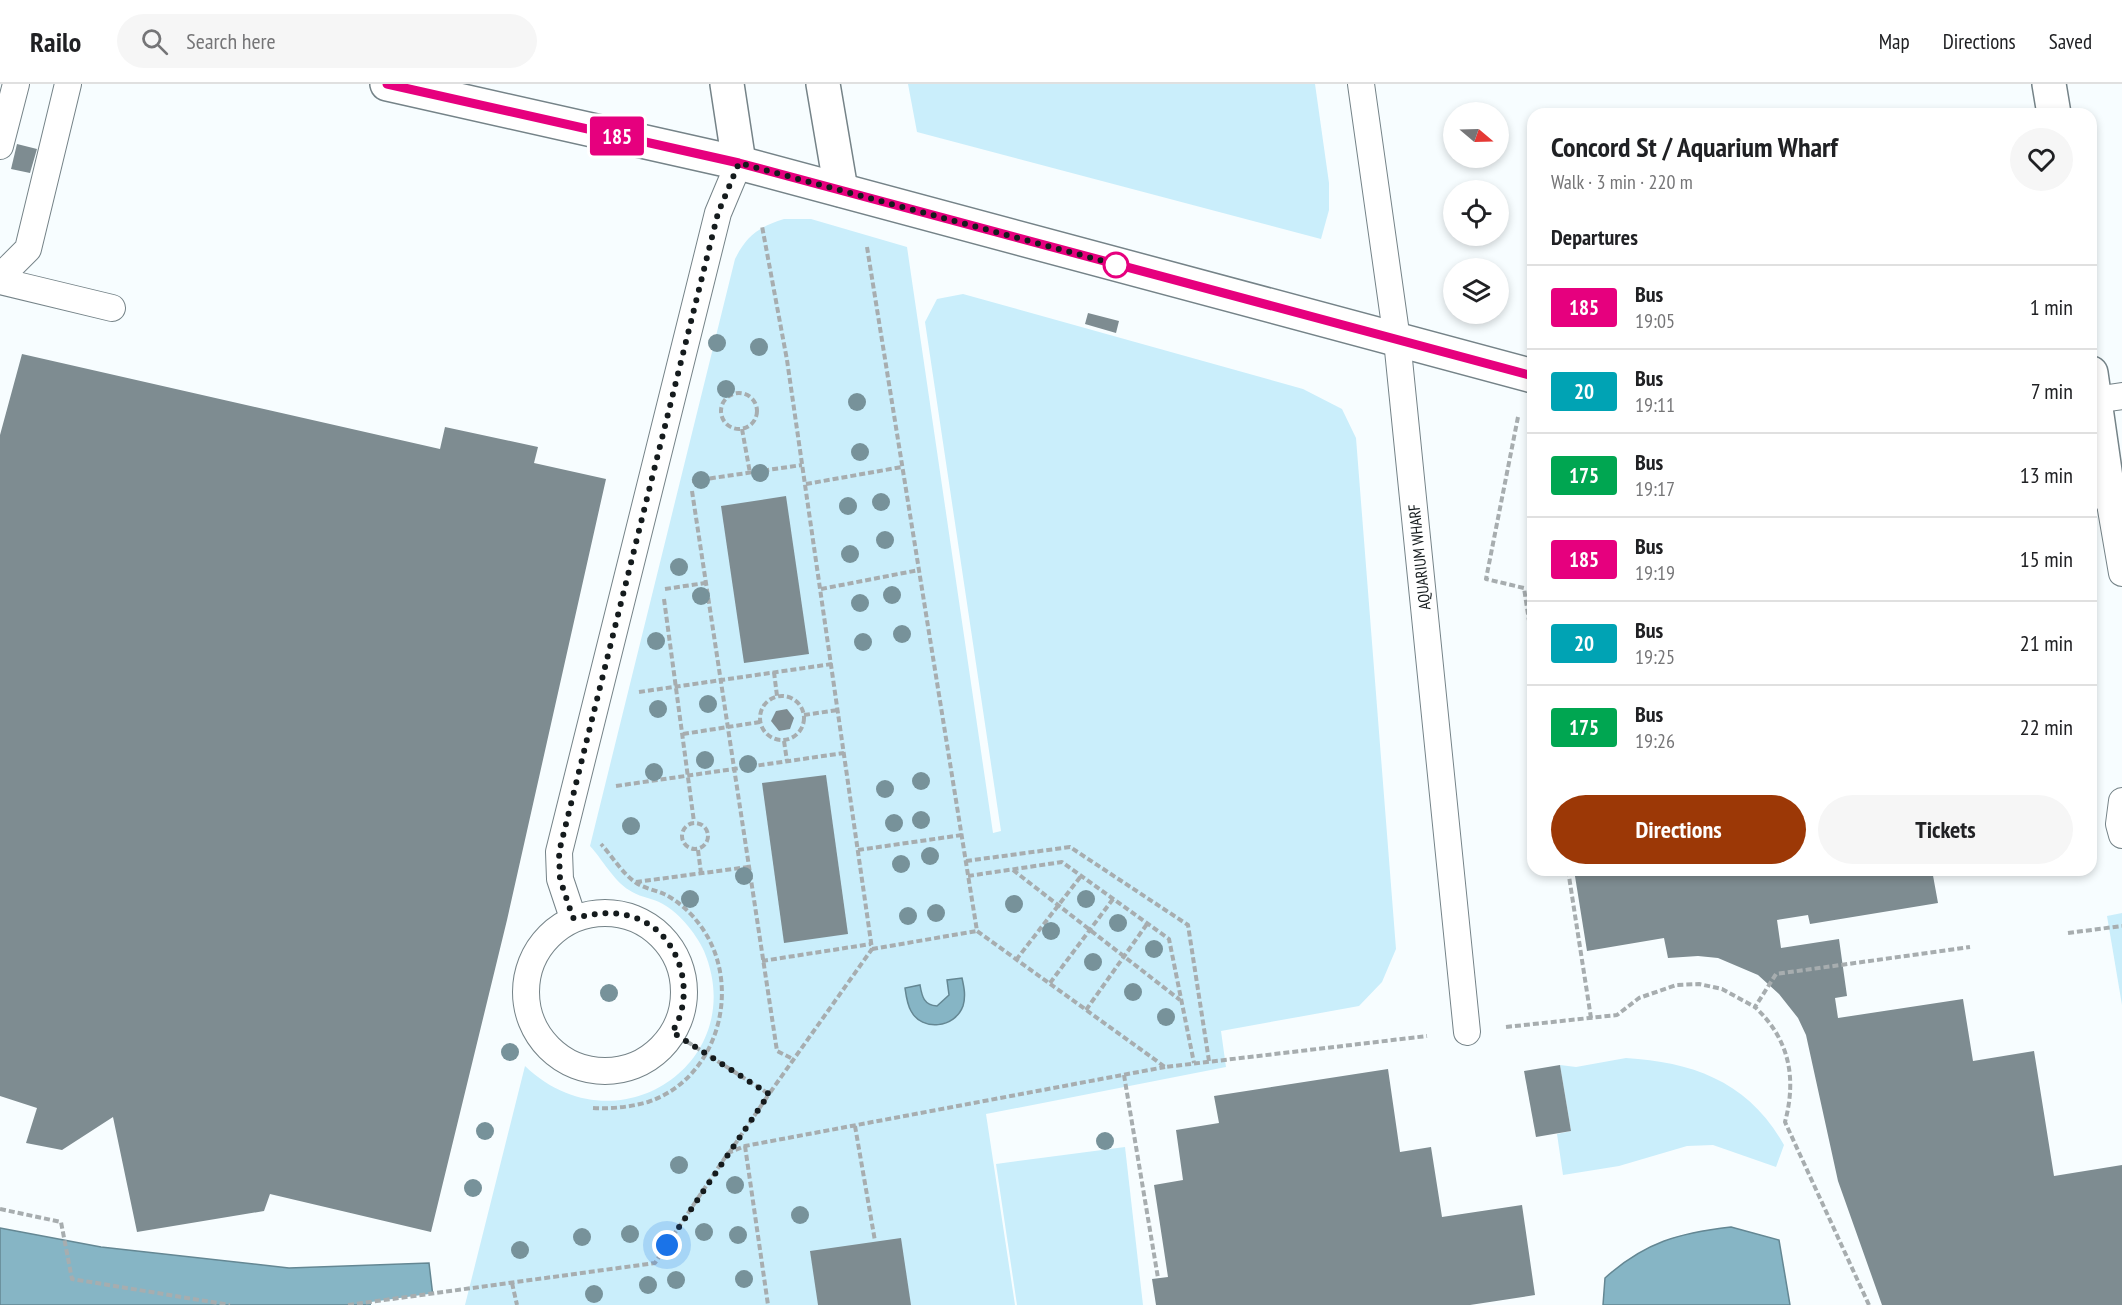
<!DOCTYPE html>
<html lang="en">
<head>
<meta charset="utf-8">
<style>
	body { margin:0; font-family:"PT Sans Narrow",sans-serif; background:#f6f6f6; color:#202124; height:100vh; display:flex; flex-direction:column; font-size:22px; white-space:nowrap }
	* { box-sizing:border-box; margin:0 }
	p { font-size:20px; color:#757577 }
	.icon { flex:none; width:33px; height:33px; fill:none; stroke:currentColor; stroke-width:2; stroke-linecap:round; stroke-linejoin:round }
	.map { position:relative; flex:1; overflow:hidden }
	.drawer { position:absolute; left:1527px; top:24px; width:570px; height:768px; display:flex; flex-direction:column; background:#fff; border-radius:18px; box-shadow:0 3px 9px #0003 }
	.drawer>* { flex:none }
	.badge { padding:0 12px; border-radius:4px; font-size:21px; line-height:39px }
	.needle { width:39px; rotate:109deg }
	.tools { position:absolute; left:1443px; top:18px; display:grid; gap:12px }
	.tools a { display:grid; place-items:center; width:66px; height:66px; border-radius:50%; background:#fff; box-shadow:0 3px 9px #0003; font-size:30px }
	.you { position:absolute; width:30px; height:30px; margin:-15px; border:4px solid #fff; border-radius:50%; background:#1a73e8; box-shadow:0 0 0 9px #1a73e833 }
	.map>.badge { position:absolute; translate:-50% -50%; box-shadow:0 0 0 3px #fff }
	h2 { padding:0 24px; font-size:22px; line-height:54px }
	.round { display:grid; place-items:center; flex:none; width:63px; height:63px; border-radius:32px; background:#f6f6f6 }
	.overview { display:flex; align-items:center; justify-content:space-between; height:102px; padding:0 24px }
	h1 { font-size:28px; font-weight:700; line-height:45px }
	.button { display:flex; gap:12px; margin-top:auto; padding:12px 24px }
	.button a { flex:1; height:69px; border-radius:36px; background:#9c3806; color:#fff; font-size:24px; font-weight:700; line-height:69px; text-align:center }
	.button a+a { background:#f6f6f6; color:#202124 }
	ul { padding:0; list-style:none }
	li { display:flex; align-items:center; gap:18px; height:84px; padding:0 24px; border-top:2px solid #e0e0e0 }
	li div { flex:1 }
	li b { display:block; font-size:22px }
	li em { font-style:normal }
	li .badge { min-width:66px; font-weight:700; text-align:center }
	header { display:flex; align-items:center; gap:36px; box-sizing:border-box; height:84px; padding:0 30px; background:#fff; border-bottom:2px solid #e0e0e0 }
	header strong { font-size:28px }
	nav { display:flex; gap:33px; margin-inline-start:auto; font-size:21px }
	.search { width:420px; height:54px; background:#f6f6f6; display:flex; align-items:center; gap:15px; box-sizing:border-box; padding:0 21px; border-radius:33px; color:#757577; font-size:22px }
	.map>svg:first-child { display:block }
	.green { fill:#caeefb }
	.water { fill:#86b5c5; stroke:#648793; stroke-width:1.5 }
	.pier { fill:#f7fdff }
	.building { fill:#7e8c91 }
	.lines { fill:none; stroke-linecap:round; stroke-linejoin:round }
	.lane-casing { stroke:#758388; stroke-width:28 }
	.street-casing { stroke:#758388; stroke-width:36 }
	.path { stroke:#a7adaf; stroke-width:4; stroke-dasharray:6 3; stroke-linecap:butt }
	.lane { stroke:#fff; stroke-width:26 }
	.street { stroke:#fff; stroke-width:33 }
	.tree { fill:#77929a }
	.line-casing { stroke:#fff; stroke-width:14 }
	.line { stroke:#e6007e; stroke-width:9 }
	.walk { stroke:#151b1d; stroke-width:6; stroke-dasharray:0 10.8 }
	.stop-dot { fill:#fff; stroke:#e6007e; stroke-width:3 }
	.labels { text-anchor:middle; stroke-width:4.5; stroke-linejoin:round; paint-order:stroke }
	.street-label { font-size:16px; fill:#151b1d; stroke:#fff }
</style>
</head>
<body>
<header>
<strong>Railo</strong>
<div class="search"><svg class="icon" aria-label="search" viewBox="0 0 24 24"><circle cx="10" cy="10" r="6"/><path d="M15 15l6 6"/></svg>Search here</div>
<nav><a>Map</a><a>Directions</a><a>Saved</a></nav>
</header>
<div class="map">
<svg width="2122" height="1221" viewBox="0 0 2122 1221">
	<rect width="100%" height="100%" fill="#f7fdff"/>
	<g class="green">
		<polygon points="908,0 1315,0 1329,99 1329,126 1321,155 917,48"/>
		<path d="M784,135H811L907,163L993,749L1001,747L925,238L937,215L963,210L1303,305L1342,325L1356,354L1396,865L1382,898L1359,922L1221,947L1226,983L986,1030L1015,1221H465L525,982C616,1069 751,979 704,867C696,849 677,826 659,818C650,814 637,812 629,806C614,797 602,775 590,762L735,175C747,151 759,143 784,135Z"/>
		<polygon points="2122,829 2122,921 2107,832"/>
		<path d="M1626,974C1693,978 1749,998 1784,1061L1776,1083L1713,1061L1687,1062L1619,1082L1563,1091L1557,1050L1571,1047L1560,981L1576,983Z"/>
		<polygon points="1125,1063 1143,1221 1017,1221 996,1080"/>
	</g>
	<g class="water">
		<path d="M962,894C964,903 966,912 963,922C955,944 922,948 911,927C907,920 906,911 905,904L920,901C922,913 924,921 937,922L949,911L947,896Z"/>
		<path d="M1731,1143L1779,1156L1790,1221H1603L1605,1194C1645,1158 1679,1149 1731,1143Z"/>
		<polygon points="0,1144 101,1163 289,1184 429,1179 434,1221 0,1221"/>
	</g>
	<polygon class="pier" points="436,1209 437,1221 371,1221 371,1218"/>
	<g class="building">
		<polygon points="17,60 37,65 30,89 11,85"/>
		<polygon points="1088,229 1119,237 1116,249 1085,240"/>
		<polygon points="22,270 440,365 445,343 538,363 534,379 606,395 507,836 431,1148 270,1110 264,1127 137,1148 113,1033 62,1066 26,1059 37,1024 0,1012 0,351"/>
		<polygon points="786,412 809,570 744,579 721,422"/>
		<polygon points="787,625 794,634 790,645 779,647 771,637 776,627"/>
		<polygon points="826,691 848,850 784,859 762,699"/>
		<polygon points="1574,786 1932,786 1938,819 1810,840 1808,831 1777,836 1781,864 1839,855 1847,912 1835,914 1838,934 1963,915 1973,977 2034,967 2054,1092 2122,1081 2122,1221 1882,1221 1838,1097 1806,951 1798,934 1779,910 1758,891 1718,874 1698,872 1668,874 1664,854 1587,867"/>
		<polygon points="1560,981 1571,1047 1536,1053 1524,987"/>
		<polygon points="1388,985 1400,1068 1431,1063 1442,1133 1522,1121 1535,1211 1470,1221 1156,1221 1152,1195 1168,1193 1154,1101 1183,1096 1176,1046 1219,1039 1214,1012"/>
		<polygon points="901,1154 911,1221 818,1221 810,1167"/>
	</g>
	<g class="lines">
		<g class="lane-casing">
			<g id="lane">
				<polyline points="1361,0 1397,256 1467,948"/>
				<polyline points="0,62 16,0"/>
				<polyline points="0,193 28,165 68,0"/>
				<polyline points="0,197 112,224"/>
				<polyline points="2095,316 2122,312"/>
				<polyline points="2108,408 2122,489"/>
				<polyline points="2122,717 2119,740 2122,751"/>
				<circle cx="605" cy="908" r="79"/>
				<polyline points="573,834 560,795 559,768 718,129 739,79"/>
			</g>
		</g>
		<g class="street-casing">
			<g id="street">
				<polyline points="387,0 739,79 1533,292"/>
				<polyline points="727,0 739,79"/>
				<polyline points="823,0 841,106"/>
				<polyline points="2049,0 2054,30"/>
				<polyline points="2091,289 2108,408 2091,408"/>
			</g>
		</g>
		<g class="path">
			<polyline points="867,163 977,847 1165,983 1427,952"/>
			<circle cx="739" cy="327" r="18"/>
			<polyline points="1518,333 1486,495 1524,504 1533,563"/>
			<polyline points="742,345 750,389"/>
			<polyline points="692,397 802,381"/>
			<polyline points="806,400 902,383"/>
			<polyline points="692,407 777,967 793,975"/>
			<polyline points="665,505 705,499"/>
			<polyline points="821,505 919,486"/>
			<polyline points="664,515 694,738"/>
			<polyline points="774,588 777,612"/>
			<polyline points="639,608 832,580"/>
			<circle cx="782" cy="634" r="22"/>
			<polyline points="804,631 838,626"/>
			<polyline points="683,650 760,638"/>
			<polyline points="784,657 787,677"/>
			<polyline points="616,702 844,669"/>
			<circle cx="695" cy="752" r="13"/>
			<polyline points="698,766 701,789"/>
			<polyline points="858,766 962,751"/>
			<polyline points="966,777 1070,763 1188,841 1209,977"/>
			<polyline points="1013,786 1180,916"/>
			<polyline points="1568,786 1591,934"/>
			<polyline points="968,792 1062,778 1169,855 1194,979"/>
			<polyline points="636,798 748,783"/>
			<polyline points="2068,849 2122,842"/>
			<polyline points="872,865 977,847"/>
			<polyline points="1016,876 1081,792"/>
			<polyline points="762,877 871,860"/>
			<polyline points="1050,899 1113,815"/>
			<polyline points="1086,926 1147,840"/>
			<polyline points="1506,943 1617,931 1639,914 1676,901 1699,900 1722,905 1755,923"/>
			<polyline points="672,948 769,1010 872,865 787,276 762,142"/>
			<polyline points="1124,991 1158,1194"/>
			<path d="M593,1024C612,1025 630,1023 648,1018C722,993 745,894 696,836C689,827 675,815 664,810C655,806 643,804 635,798C622,789 612,772 601,760"/>
			<polyline points="855,1042 875,1157"/>
			<polyline points="745,1062 768,1221"/>
			<polyline points="729,1069 769,1010"/>
			<polyline points="0,1125 61,1138 72,1195 230,1221"/>
			<polyline points="512,1199 517,1221"/>
			<polyline points="348,1221 655,1179 728,1069 745,1062 1165,983"/>
			<path d="M1869,1221L1785,1038C1797,993 1789,955 1755,923L1776,890L1970,863"/>
		</g>
		<use href="#lane" class="lane"/>
		<use href="#street" class="street"/>
	</g>
	<g class="tree">
		<circle cx="717" cy="259" r="9"/>
		<circle cx="759" cy="263" r="9"/>
		<circle cx="726" cy="305" r="9"/>
		<circle cx="857" cy="318" r="9"/>
		<circle cx="860" cy="368" r="9"/>
		<circle cx="760" cy="389" r="9"/>
		<circle cx="701" cy="396" r="9"/>
		<circle cx="881" cy="418" r="9"/>
		<circle cx="848" cy="422" r="9"/>
		<circle cx="885" cy="456" r="9"/>
		<circle cx="850" cy="470" r="9"/>
		<circle cx="679" cy="483" r="9"/>
		<circle cx="892" cy="511" r="9"/>
		<circle cx="701" cy="512" r="9"/>
		<circle cx="860" cy="519" r="9"/>
		<circle cx="902" cy="550" r="9"/>
		<circle cx="656" cy="557" r="9"/>
		<circle cx="863" cy="558" r="9"/>
		<circle cx="708" cy="620" r="9"/>
		<circle cx="658" cy="625" r="9"/>
		<circle cx="705" cy="676" r="9"/>
		<circle cx="748" cy="680" r="9"/>
		<circle cx="654" cy="688" r="9"/>
		<circle cx="921" cy="697" r="9"/>
		<circle cx="885" cy="705" r="9"/>
		<circle cx="921" cy="736" r="9"/>
		<circle cx="894" cy="739" r="9"/>
		<circle cx="631" cy="742" r="9"/>
		<circle cx="930" cy="772" r="9"/>
		<circle cx="901" cy="780" r="9"/>
		<circle cx="744" cy="792" r="9"/>
		<circle cx="690" cy="815" r="9"/>
		<circle cx="1086" cy="815" r="9"/>
		<circle cx="1014" cy="820" r="9"/>
		<circle cx="936" cy="829" r="9"/>
		<circle cx="908" cy="832" r="9"/>
		<circle cx="1118" cy="839" r="9"/>
		<circle cx="1051" cy="847" r="9"/>
		<circle cx="1154" cy="865" r="9"/>
		<circle cx="1093" cy="878" r="9"/>
		<circle cx="1133" cy="908" r="9"/>
		<circle cx="609" cy="909" r="9"/>
		<circle cx="1166" cy="933" r="9"/>
		<circle cx="510" cy="968" r="9"/>
		<circle cx="485" cy="1047" r="9"/>
		<circle cx="1105" cy="1057" r="9"/>
		<circle cx="679" cy="1081" r="9"/>
		<circle cx="735" cy="1101" r="9"/>
		<circle cx="473" cy="1104" r="9"/>
		<circle cx="800" cy="1131" r="9"/>
		<circle cx="704" cy="1148" r="9"/>
		<circle cx="630" cy="1150" r="9"/>
		<circle cx="738" cy="1151" r="9"/>
		<circle cx="582" cy="1153" r="9"/>
		<circle cx="520" cy="1166" r="9"/>
		<circle cx="744" cy="1195" r="9"/>
		<circle cx="676" cy="1196" r="9"/>
		<circle cx="648" cy="1201" r="9"/>
		<circle cx="594" cy="1210" r="9"/>
	</g>
	<g class="lines">
		<g class="line-casing">
			<polyline id="line" points="387,0 739,79 1533,292"/>
		</g>
		<use href="#line" class="line"/>
		<path class="walk" d="M667,1161L769,1010L672,948C698,909 679,847 633,833C612,826 594,830 573,834L560,795L559,768L718,129L739,79L1122,182L1116,181"/>
	</g>
	<circle class="stop-dot" cx="1116" cy="181" r="12"/>
	<g class="labels">
		<g class="street-label">
			<text transform="translate(1419 473) rotate(-96)" y="6">AQUARIUM WHARF</text>
		</g>
	</g>
</svg>
<div class="tools">
<a><svg class="needle" viewBox="-14 -14 28 28"><path d="M0-13l5 13h-10z" fill="#e53935"/><path d="M0 13l5-13h-10z" fill="#757577"/></svg></a>
<a><svg class="icon" aria-label="locate" viewBox="0 0 24 24"><circle cx="12" cy="12" r="6"/><path d="M12 2v4M12 18v4M2 12h4M18 12h4"/></svg></a>
<a><svg class="icon" aria-label="layers" viewBox="0 0 24 24"><path d="M12 4l9 5-9 5-9-5zM3 14l9 5 9-5"/></svg></a>
</div>
<div class="you" style="left:667px;top:1161px"></div>
<b class="badge" style="left:617px;top:52px;background:#e6007e;color:#fff">185</b>
<section class="drawer">
<div class="overview"><div><h1>Concord St / Aquarium Wharf</h1><p>Walk · 3 min · 220 m</p></div><a class="round"><svg class="icon" aria-label="heart" viewBox="0 0 24 24"><path d="M12 20l-8-8c-3-5 5-10 8-4 3-6 11-1 8 4z"/></svg></a></div>
<h2>Departures</h2>
<ul>
<li><span class="badge" style="background:#e6007e;color:#fff">185</span><div><b>Bus</b><p>19:05</p></div><em>1 min</em></li>
<li><span class="badge" style="background:#00a3b4;color:#fff">20</span><div><b>Bus</b><p>19:11</p></div><em>7 min</em></li>
<li><span class="badge" style="background:#00a651;color:#fff">175</span><div><b>Bus</b><p>19:17</p></div><em>13 min</em></li>
<li><span class="badge" style="background:#e6007e;color:#fff">185</span><div><b>Bus</b><p>19:19</p></div><em>15 min</em></li>
<li><span class="badge" style="background:#00a3b4;color:#fff">20</span><div><b>Bus</b><p>19:25</p></div><em>21 min</em></li>
<li><span class="badge" style="background:#00a651;color:#fff">175</span><div><b>Bus</b><p>19:26</p></div><em>22 min</em></li>
</ul>
<div class="button"><a>Directions</a><a>Tickets</a></div>
</section>
</div>
</body>
</html>
